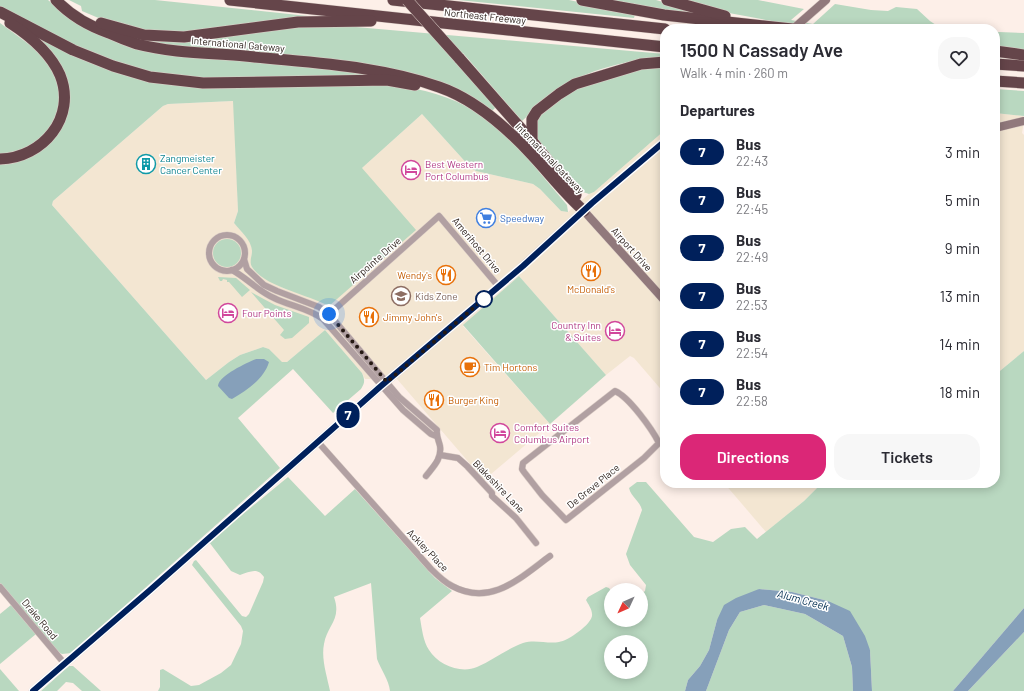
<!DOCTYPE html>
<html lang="en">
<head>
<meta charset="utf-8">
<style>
	body { margin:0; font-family:Barlow,sans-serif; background:#f7f7f7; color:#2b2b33; height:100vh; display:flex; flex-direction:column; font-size:15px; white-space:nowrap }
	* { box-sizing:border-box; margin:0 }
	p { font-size:13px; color:#7c7c81 }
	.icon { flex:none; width:22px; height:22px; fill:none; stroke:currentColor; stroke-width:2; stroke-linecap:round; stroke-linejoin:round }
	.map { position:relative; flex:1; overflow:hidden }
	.sheet { position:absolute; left:660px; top:24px; width:340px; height:464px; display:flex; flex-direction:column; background:#fff; border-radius:16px; box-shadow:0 2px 10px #0003 }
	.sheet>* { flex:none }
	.badge { padding:0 8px; border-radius:13px; font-size:14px; line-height:26px }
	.needle { width:26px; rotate:226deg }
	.buttons { position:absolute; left:604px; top:583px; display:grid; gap:8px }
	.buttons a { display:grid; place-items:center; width:44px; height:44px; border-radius:50%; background:#fff; box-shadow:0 2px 10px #0003; font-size:20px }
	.you { position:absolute; width:20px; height:20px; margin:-10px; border:3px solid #fff; border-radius:50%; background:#1a73e8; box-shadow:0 0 0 6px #1a73e833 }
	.map>.badge { position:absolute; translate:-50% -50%; box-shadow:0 0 0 2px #fff }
	h2 { padding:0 20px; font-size:15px; line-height:36px }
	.round { display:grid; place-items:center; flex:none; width:42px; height:42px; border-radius:16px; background:#f7f7f7 }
	.head { display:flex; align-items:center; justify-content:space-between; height:68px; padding:0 20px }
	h1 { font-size:19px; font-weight:600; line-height:30px }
	.action { display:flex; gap:8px; margin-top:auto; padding:8px 20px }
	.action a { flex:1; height:46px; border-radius:16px; background:#db2777; color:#fff; font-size:16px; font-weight:600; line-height:46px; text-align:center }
	.action a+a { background:#f7f7f7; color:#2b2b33 }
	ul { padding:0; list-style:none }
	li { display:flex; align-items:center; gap:12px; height:48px; padding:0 20px }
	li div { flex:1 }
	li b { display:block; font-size:15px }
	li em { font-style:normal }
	li .badge { min-width:44px; font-weight:700; text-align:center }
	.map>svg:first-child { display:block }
	.commercial { fill:#f3e6d2 }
	.green { fill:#b9d8c0; fill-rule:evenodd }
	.water { fill:#86a0ba }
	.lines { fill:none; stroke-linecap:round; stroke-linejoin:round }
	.street-casing { stroke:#dbcdc6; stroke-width:7 }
	.secondary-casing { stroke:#dbcdc6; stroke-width:9 }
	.highway-casing { stroke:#dbcdc6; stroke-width:12 }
	.street { stroke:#b1a0a2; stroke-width:6 }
	.secondary { stroke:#91797c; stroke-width:8 }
	.highway { stroke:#65454a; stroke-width:11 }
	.highway-bridge-casing { stroke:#dbcdc6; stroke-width:12; stroke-linecap:butt }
	.highway-bridge { stroke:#65454a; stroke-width:11 }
	.line-casing { stroke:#fff; stroke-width:9 }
	.line { stroke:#00205b; stroke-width:6 }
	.walk { stroke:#261a14; stroke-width:4; stroke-dasharray:0 7.2 }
	.stop-dot { fill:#fff; stroke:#00205b; stroke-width:2 }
	.labels { text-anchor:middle; stroke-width:3; stroke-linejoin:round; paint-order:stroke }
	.street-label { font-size:10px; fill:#261a14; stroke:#fff }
	.culture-label { font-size:10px; fill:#0d838f; stroke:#fff; text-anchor:start }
	.hotel-label { font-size:10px; fill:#b23c85; stroke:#fff; text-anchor:start }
	.shop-label { font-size:10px; fill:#366cbe; stroke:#fff; text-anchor:start }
	.food-label { font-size:10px; fill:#c56008; stroke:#fff; text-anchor:start }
	.education-label { font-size:10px; fill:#785e54; stroke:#fff; text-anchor:start }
	.water-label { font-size:11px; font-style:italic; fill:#002d50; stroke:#fff }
</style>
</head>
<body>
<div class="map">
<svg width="1024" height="691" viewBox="0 0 1024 691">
	<rect width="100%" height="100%" fill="#fdefe8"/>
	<g class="commercial">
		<polygon points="234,101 238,211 234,223 250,241 252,251 251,264 252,267 260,274 283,288 317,299 329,305 362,168 422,114 470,167 476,171 533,184 540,189 561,211 568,212 589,194 594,192 665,130 665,394 634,358 630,356 606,375 519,276 463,326 550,424 484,480 397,379 365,379 362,373 325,330 287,362 282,363 269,349 263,347 240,355 229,362 206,380 52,205 53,201 163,106 168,104"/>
		<polygon points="995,113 1023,116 1024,121 1022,133 1024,135 1024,351 995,375"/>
		<polygon points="724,483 822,483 804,501 766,532"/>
	</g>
	<g class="green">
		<polygon points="0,0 48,0 54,5 95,32 232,60 377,74 376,76 202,80 151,73 96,56 0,8"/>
		<polygon points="69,0 155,0 308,16 308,19 190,33 155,34 108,22 82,11 81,6"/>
		<polygon points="458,0 569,0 635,14 634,18"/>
		<polygon points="599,0 656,0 704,14 704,17"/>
		<polygon points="684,0 758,0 804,9 791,20 813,24 835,4 871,10 888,11 896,7 917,9 930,21 942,29 830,29 782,23 729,13"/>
		<polygon points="0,23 34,48 44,59 54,73 58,85 59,95 59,107 51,128 27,150 0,156"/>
		<path d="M333,25L665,54V58C628,59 587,70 556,90C544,98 533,111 522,121L463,53L448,52L496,107L491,112L448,86L149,44V41L283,28Z"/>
		<polygon points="999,32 1024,33 1024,51 995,48 995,33"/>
		<path d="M36,36L146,79L393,85C422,89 451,96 476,112C511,134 540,174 567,205L568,212L561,211L540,189L533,184L476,171L470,167L422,114L362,168L416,230L329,306C307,294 265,287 252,267C249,262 252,256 252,251C251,239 241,232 234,223L238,211L233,101L168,104L163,106L53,201L52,205L206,380L229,362L240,355L263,347L269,349L282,362H287L325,330L362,373C365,380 365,383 361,389L333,413L293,369L238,418L280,468L72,653L62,654L57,651L0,583V163L43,148L66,94Z"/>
		<polygon points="665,66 665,130 594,192 589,194 583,192 537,140 536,124 539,117 554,103 581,87 629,71"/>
		<polygon points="995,89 1024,91 1024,116 995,113"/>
		<circle cx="227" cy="253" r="14"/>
		<polygon points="519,276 606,375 550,424 463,325"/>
		<polygon points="218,277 236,278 250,290 242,297 229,282 227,282 227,280 223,279 222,281 220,281"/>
		<polygon points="251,292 275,305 309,317 309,323 292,338 285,339 280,335 284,330"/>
		<path d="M1024,351V608L953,691H872L870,650L828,601L792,592L759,589L717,620L709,650L700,666L688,680L685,691H390C389,680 381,670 377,659L371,583L334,597C342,620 327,625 324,644C321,659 327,676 330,691H158L160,687V670L163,669L191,686L199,685L221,673L231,665L241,644L243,631L241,626L192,565L194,561L196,560L242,616L246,617L249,614L263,582L264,577C257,567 250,572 240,575L231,571L209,542L288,477L325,516L355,489L435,578L452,591L420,618C422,629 423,641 429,650C438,665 461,674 477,667C493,660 507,649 523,643C535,639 547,644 559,642C568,641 594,623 592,614C592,609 588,604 586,600L588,597L606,587L609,588L611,591V620H641V594L645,591L646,585L630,565L626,554L642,510C640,501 631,497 629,488L637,482H646L694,537L713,542L731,529L745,527L757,539L804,501L822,483H995V375ZM611,642H641V672H611Z"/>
		<polygon points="11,605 36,634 0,664 0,614"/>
		<polygon points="764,605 805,614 843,636 852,667 853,691 706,691 729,630 740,612"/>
		<polygon points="1024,632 1024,691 968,691"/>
		<polygon points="69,666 73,666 101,691 82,691 73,683 66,682 57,691 41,691"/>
		<polygon points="0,669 19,691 0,691"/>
	</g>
	<g class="water">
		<path d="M256,359H264L269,362C264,379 247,390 232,399L229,398L218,386C219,375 247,363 256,359Z"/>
		<polygon points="759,589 792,592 828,601 850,611 865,636 870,650 872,691 853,691 852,667 843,636 805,614 764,605 740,612 729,630 706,691 685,691 688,680 700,666 709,650 717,620 724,605 736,598"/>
		<polygon points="1024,608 1024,632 968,691 953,691"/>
	</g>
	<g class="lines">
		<g class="street-casing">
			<g id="street">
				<circle cx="227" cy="253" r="18"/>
				<path d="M244,259L247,269L264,285L277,291L319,307L329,314L399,397L437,430C436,436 439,441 440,446C442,459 433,467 426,476"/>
				<path d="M232,270C247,278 258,291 274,298C290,306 308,308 323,319L403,410L431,434L436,436"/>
				<polyline points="326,317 439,216 499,287"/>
				<path d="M615,391C629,397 652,429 659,443L644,458L566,520L542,495L524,472L522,469L523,463Z"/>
				<path d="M318,442L431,569C437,575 444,582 452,586C491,607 520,578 550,556"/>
				<polyline points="440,455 458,458 467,466 492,493 492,496 516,518 536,543"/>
				<polyline points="0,587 64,663"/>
			</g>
		</g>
		<g class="secondary-casing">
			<g id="secondary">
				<polyline points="793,29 826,0"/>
				<polyline points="995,128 1024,121"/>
				<polyline points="584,211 665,301"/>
				<polyline points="33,691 149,591 381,386 516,272 592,203 665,141"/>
			</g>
		</g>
		<g class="highway-casing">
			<g id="highway">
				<path d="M56,0C71,16 89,26 109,33C118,37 128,41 137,44C172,53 210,53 245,56C310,63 377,65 439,87C474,99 505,126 531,154C549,173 564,193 584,211"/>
				<polyline points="230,0 665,47"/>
				<polyline points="393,0 665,29"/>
				<polyline points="582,0 664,15 792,29"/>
				<polyline points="667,0 725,16"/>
				<polyline points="0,12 73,50 113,66 150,77 203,83 387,80 415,85"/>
				<polyline points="101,23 144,35 184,37 298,22 371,21"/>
				<polyline points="995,51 1024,55"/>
				<polyline points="459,58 532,141 576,195"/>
				<polyline points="995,64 1024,66"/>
				<polyline points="995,81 1024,83"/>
				<polyline points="532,141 532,119 537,111 559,94 575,84 641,64 665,62"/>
				<path d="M0,159C43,158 77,117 60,75C50,52 30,36 10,23"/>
			</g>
		</g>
		<use href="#street" class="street"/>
		<use href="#secondary" class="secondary"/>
		<use href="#highway" class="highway"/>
		<g class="highway-bridge-casing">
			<polyline id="highway-bridge" points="407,0 459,58"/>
		</g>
		<use href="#highway-bridge" class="highway-bridge"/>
	</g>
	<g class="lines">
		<g class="line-casing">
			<polyline id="line" points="33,691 149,591 381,386 523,266 592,203 665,141"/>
		</g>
		<use href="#line" class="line"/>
		<polyline class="walk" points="329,314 387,382 484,299"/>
	</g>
	<defs>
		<g id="building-ring" transform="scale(1)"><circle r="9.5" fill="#fff" stroke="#0f9aa8" stroke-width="1.5"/><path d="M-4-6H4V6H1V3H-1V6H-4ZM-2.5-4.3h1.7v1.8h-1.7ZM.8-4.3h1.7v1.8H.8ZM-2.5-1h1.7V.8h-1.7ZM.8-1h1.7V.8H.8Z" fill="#0f9aa8"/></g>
		<g id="hotel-ring" transform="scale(1)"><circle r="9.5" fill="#fff" stroke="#d1479c" stroke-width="1.5"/><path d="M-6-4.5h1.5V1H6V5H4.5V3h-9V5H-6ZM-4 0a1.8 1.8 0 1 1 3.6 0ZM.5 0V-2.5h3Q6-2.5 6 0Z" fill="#d1479c"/></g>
		<g id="supermarket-ring" transform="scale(1)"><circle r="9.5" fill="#fff" stroke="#3f7fe0" stroke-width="1.5"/><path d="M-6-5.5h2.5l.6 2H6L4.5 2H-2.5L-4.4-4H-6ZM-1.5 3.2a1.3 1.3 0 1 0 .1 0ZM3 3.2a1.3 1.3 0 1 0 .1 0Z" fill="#3f7fe0"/></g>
		<g id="restaurant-ring" transform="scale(1)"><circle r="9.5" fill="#fff" stroke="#e8710a" stroke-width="1.5"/><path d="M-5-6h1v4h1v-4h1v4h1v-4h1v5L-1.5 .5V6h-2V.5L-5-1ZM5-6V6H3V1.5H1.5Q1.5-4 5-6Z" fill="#e8710a"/></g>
		<g id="school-ring" transform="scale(1)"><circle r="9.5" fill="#fff" stroke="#8d6e63" stroke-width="1.5"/><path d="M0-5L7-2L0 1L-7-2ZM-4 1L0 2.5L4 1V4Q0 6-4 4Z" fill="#8d6e63"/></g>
		<g id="cafe-ring" transform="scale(1)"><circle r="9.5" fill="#fff" stroke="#e8710a" stroke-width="1.5"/><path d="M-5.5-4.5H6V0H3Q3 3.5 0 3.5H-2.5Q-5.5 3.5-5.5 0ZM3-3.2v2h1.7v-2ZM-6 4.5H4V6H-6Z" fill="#e8710a"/></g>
	</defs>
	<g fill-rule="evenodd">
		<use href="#building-ring" x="146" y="164"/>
		<use href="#hotel-ring" x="411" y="170"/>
		<use href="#supermarket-ring" x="486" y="218"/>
		<use href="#restaurant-ring" x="591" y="271"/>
		<use href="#restaurant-ring" x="446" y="275"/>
		<use href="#school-ring" x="401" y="296"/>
		<use href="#hotel-ring" x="228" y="313"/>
		<use href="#restaurant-ring" x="369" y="317"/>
		<use href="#hotel-ring" x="615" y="331"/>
		<use href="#cafe-ring" x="470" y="367"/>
		<use href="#restaurant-ring" x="434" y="400"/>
		<use href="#hotel-ring" x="500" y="433"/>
	</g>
	<circle class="stop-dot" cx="484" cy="299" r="8"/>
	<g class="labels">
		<g class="street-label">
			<text transform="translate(485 16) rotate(6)" y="4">Northeast Freeway</text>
			<text transform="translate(238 44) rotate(5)" y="4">International Gateway</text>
			<text transform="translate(550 158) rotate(46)" y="4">International Gateway</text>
			<text transform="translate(477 245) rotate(50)" y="4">Amerihost Drive</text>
			<text transform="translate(632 249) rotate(48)" y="4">Airport Drive</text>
			<text transform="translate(375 260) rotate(-41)" y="4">Airpointe Drive</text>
			<text transform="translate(499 486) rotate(46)" y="4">Blakeshire Lane</text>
			<text transform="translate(593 486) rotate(-39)" y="4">De Greve Place</text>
			<text transform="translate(428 550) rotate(46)" y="4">Ackley Place</text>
			<text transform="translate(40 619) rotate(50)" y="4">Drake Road</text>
		</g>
		<g class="culture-label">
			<text x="160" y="162">Zangmeister<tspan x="160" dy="12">Cancer Center</tspan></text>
		</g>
		<g class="hotel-label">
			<text x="425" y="168">Best Western<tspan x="425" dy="12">Port Columbus</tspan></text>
			<text x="242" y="317">Four Points</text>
			<text x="601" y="329" text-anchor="end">Country Inn<tspan x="601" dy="12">&amp; Suites</tspan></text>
			<text x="514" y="431">Comfort Suites<tspan x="514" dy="12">Columbus Airport</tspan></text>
		</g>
		<g class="shop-label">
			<text x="500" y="222">Speedway</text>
		</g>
		<g class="food-label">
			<text x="432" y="279" text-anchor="end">Wendy's</text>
			<text x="591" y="293" text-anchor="middle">McDonald's</text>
			<text x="383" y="321">Jimmy John's</text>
			<text x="484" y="371">Tim Hortons</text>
			<text x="448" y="404">Burger King</text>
		</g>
		<g class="education-label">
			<text x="415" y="300">Kids Zone</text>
		</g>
		<g class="water-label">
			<text transform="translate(803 600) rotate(15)" y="4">Alum Creek</text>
		</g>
	</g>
</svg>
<div class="buttons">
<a><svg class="needle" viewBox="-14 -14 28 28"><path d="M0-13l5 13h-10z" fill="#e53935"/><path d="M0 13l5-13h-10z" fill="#7c7c81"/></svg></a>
<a><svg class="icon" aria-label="locate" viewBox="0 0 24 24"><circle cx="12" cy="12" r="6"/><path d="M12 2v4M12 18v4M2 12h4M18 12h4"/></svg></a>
</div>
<div class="you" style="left:329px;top:314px"></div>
<b class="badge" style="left:348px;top:415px;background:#00205b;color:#fff">7</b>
<section class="sheet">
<div class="head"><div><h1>1500 N Cassady Ave</h1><p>Walk · 4 min · 260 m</p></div><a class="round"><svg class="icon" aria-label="heart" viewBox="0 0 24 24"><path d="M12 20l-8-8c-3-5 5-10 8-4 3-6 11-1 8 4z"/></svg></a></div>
<h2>Departures</h2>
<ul>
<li><span class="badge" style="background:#00205b;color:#fff">7</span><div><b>Bus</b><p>22:43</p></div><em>3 min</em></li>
<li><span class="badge" style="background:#00205b;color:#fff">7</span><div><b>Bus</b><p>22:45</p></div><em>5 min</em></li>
<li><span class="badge" style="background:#00205b;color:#fff">7</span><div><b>Bus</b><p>22:49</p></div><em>9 min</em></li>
<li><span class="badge" style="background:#00205b;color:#fff">7</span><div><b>Bus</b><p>22:53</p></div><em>13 min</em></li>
<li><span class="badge" style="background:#00205b;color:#fff">7</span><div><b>Bus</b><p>22:54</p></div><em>14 min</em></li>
<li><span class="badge" style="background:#00205b;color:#fff">7</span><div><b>Bus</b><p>22:58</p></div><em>18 min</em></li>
</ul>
<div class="action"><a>Directions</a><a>Tickets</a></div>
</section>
</div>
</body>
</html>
